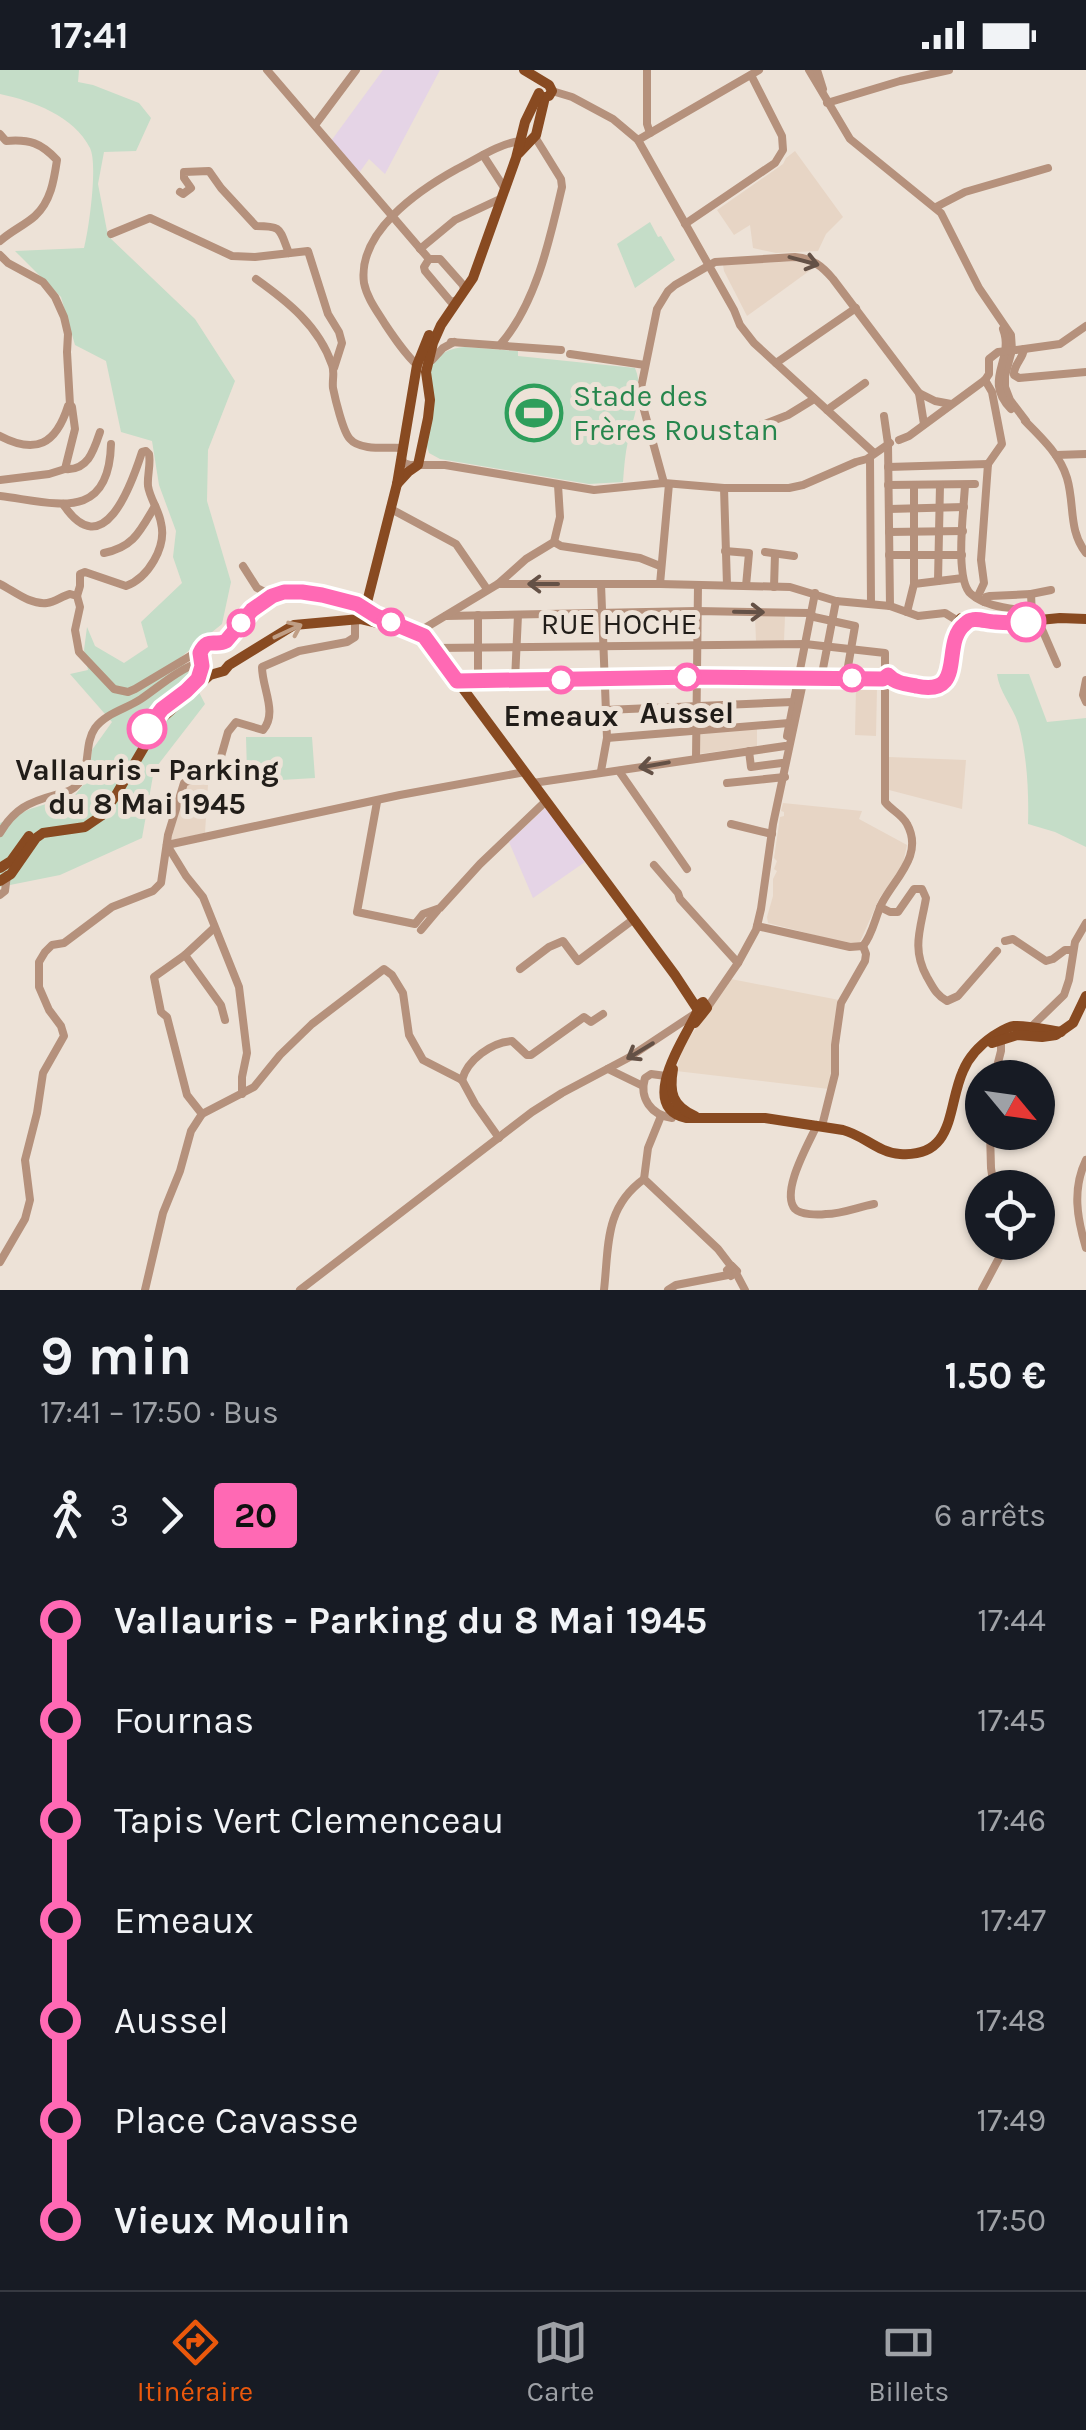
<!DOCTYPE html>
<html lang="fr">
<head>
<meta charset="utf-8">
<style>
	body { margin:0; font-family:Karla,sans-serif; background:#20242c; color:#f1f3f6; height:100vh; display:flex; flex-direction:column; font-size:38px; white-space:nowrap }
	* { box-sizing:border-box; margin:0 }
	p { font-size:32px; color:#9ea1a6 }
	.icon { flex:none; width:55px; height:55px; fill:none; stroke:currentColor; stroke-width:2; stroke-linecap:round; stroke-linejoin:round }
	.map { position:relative; height:1220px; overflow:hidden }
	.side { display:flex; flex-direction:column; background:#171b24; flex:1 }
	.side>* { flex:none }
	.badge { padding:0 20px; border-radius:8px; font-size:35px; line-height:65px }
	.needle { width:65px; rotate:119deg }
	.tools { position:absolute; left:965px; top:990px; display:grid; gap:20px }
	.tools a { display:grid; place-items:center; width:90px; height:90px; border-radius:50%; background:#171b24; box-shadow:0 2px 8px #0004; font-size:50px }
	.map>.badge { position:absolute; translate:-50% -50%; box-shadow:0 0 0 5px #fff }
	.legs { display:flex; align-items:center; gap:15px; height:110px; padding:0 40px; font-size:32px }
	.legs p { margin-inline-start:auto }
	.overview { display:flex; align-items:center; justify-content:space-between; height:170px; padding:0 40px }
	h1 { font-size:55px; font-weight:700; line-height:75px }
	ul { padding:0 40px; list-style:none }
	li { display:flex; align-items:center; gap:35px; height:100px; font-size:38px }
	li i { display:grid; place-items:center; width:15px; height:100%; margin:0 12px; background:currentColor }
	li i::after { content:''; width:25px; height:25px; margin:-12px; border:8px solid; border-radius:50%; background:#171b24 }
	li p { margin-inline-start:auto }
	li:first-child i { background:linear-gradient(#0000 50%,currentColor 0) }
	li:last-child i { background:linear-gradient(currentColor 50%,#0000 0) }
	.status { display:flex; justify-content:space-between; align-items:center; height:70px; padding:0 50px; background:#171b24; direction:ltr }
	.status svg { height:28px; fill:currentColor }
	.tabs { display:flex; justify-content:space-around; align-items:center; height:140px; border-top:2px solid #363941; background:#171b24; font-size:28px; color:#9ea1a6 }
	.tabs a { display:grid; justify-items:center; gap:5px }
	.tabs .active { color:#ea580c }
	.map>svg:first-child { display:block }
	.commercial { fill:#e5d4e6 }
	.built { fill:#e7d5c5 }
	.medical { fill:#e8d7c6 }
	.green { fill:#c5ddc8 }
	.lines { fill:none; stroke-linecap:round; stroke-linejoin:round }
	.minor { stroke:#b5917c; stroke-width:8 }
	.major { stroke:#884a21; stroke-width:10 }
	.oneway { stroke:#645146 }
	.oneway2 { stroke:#c09e85 }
	.line-1-casing { stroke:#fff; stroke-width:22 }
	.line-1 { stroke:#ff69b4; stroke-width:15 }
	.stop-1-dot { fill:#fff; stroke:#ff69b4; stroke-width:5 }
	.labels { text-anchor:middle; stroke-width:10; stroke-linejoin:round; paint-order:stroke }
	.leisure-label { font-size:30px; fill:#27864d; stroke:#ede2d7; text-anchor:start }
	.street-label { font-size:30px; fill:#211d19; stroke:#ede2d7 }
	.stop-label { font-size:30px; font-weight:bold; fill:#211d19; stroke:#ede2d7 }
</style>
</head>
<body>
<div class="status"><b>17:41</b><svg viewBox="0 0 49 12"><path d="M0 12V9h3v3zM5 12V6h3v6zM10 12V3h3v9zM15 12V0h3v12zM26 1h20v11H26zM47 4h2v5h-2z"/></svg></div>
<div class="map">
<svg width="1086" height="1220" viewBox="0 0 1086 1220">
	<rect width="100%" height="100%" fill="#ede2d7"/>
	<g class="commercial">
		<polygon points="383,0 440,0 385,104 369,89 359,103 331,71"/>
		<polygon points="546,737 585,792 533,828 509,772"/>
	</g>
	<g class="built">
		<polygon points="795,81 843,147 826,164 818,181 776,183 753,178 750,155 734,165 717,140 783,94 786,88"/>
		<polygon points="801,191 816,196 747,246 724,201 723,195"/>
		<polygon points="755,546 785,546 784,571 756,571"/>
		<polygon points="856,617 877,618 876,666 855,665"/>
		<polygon points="757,659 757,676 698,684 698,664"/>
		<polygon points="889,687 966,690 962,739 889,720"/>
		<polygon points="187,713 208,715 205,763 171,770"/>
		<polygon points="783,733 862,741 859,749 907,775 902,798 880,827 859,874 853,875 768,853 767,847 773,826 773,809 777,801 774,799 777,791 774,788 780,747 784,746 784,742 781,741"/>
	</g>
	<polygon class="medical" points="731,909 839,930 829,1019 676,1001 684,975"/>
	<g class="green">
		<path d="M0,0H79L78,12L93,15L139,33L151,48L136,81L104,82L98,114L108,166L195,249L235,311L208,380L207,431L231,512L222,554L181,587L205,634L154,700L142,768L60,805L0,817V753L30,739L75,725L89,708L92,680L112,652L70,604L88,600L84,580L87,557L95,576L124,593L148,577L141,552L182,513L173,487L176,461L159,415L152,371L121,362L106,291L75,275L61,227L15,181L84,178C89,159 98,94 90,78C74,46 33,31 0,24Z"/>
		<polygon points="650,152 658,167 661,166 675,190 635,218 617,174"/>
		<path d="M465,277L518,281V286L635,298C645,322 633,347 628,371C625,384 624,398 623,412L589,414L440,389L429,383L426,373C427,355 426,312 431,297C436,283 452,278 465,277Z"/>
		<path d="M997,604H1029L1047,652L1086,648V777L1055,762L1028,754C1029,723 1027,686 1019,656C1014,638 999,622 997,604Z"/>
		<polygon points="246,667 312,667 315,708 281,710 280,702 247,702"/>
	</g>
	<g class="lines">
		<g class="minor">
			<polyline points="267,0 429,189"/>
			<polyline points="647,0 647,54 650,63"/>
			<polyline points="809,0 850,69 941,143 979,218 1011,265 1012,280 1005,306 1005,317 1010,330 1026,351"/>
			<polyline points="817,0 823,19"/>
			<polyline points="552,21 572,27 613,49 638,70 734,240 740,255 754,273 874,383"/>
			<polyline points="827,33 900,11 949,0"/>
			<polyline points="315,55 356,0"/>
			<path d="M0,64L6,71C30,69 41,73 57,90C54,110 51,131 35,146C25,155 11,161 0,171"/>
			<polyline points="638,70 759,0"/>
			<polyline points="483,85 505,119"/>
			<path d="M180,122L183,124L191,118L184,108V102L209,101L221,118L256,156C283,156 279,159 289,183"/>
			<polyline points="936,137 965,122 1048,98"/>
			<polyline points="685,154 775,93 783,80 782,66 751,5"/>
			<polyline points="111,164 150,148 232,186 255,187 308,181 328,244 339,262 342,273 334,298"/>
			<polyline points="420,179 455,150 502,128"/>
			<polyline points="0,185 8,193 43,212 55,227 64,247 68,264 67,282 70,335"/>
			<polyline points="429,189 424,197 425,201 451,232 457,230"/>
			<polyline points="429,189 440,189 463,215 464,220"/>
			<path d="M256,209C287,231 319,256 332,295C335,302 332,310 333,318C335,328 343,362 350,369C360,381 388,377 403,378"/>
			<path d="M1003,259C1015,290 982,309 1011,339"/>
			<polyline points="451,272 561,280"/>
			<path d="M500,275C536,234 550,169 562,117L561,109L535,67"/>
			<polyline points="1024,279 1060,274 1086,256"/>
			<polyline points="570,284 645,295"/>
			<polyline points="432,290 443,278 454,272"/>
			<polyline points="776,293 856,238"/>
			<path d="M418,296C405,284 395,269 385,254C377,241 367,228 364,213C357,162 419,120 457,99C477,89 498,74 520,71"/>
			<polyline points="985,310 992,322 1002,374 988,394"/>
			<polyline points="919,323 935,331 951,334"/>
			<path d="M72,337L75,359L65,399C88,401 94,380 100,362"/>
			<polyline points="827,340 865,313"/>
			<polyline points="884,346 888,374 890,536"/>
			<path d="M1025,351C1042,368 1060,385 1067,408C1075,435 1068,460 1086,483"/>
			<polyline points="744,362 788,345 814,329"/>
			<path d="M0,366C36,385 56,374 68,336H71"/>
			<path d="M899,370L909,366L985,310L989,304V289L998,282L1024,279C1023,289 1013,295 1014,305L1019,308L1086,302"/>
			<polyline points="1056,385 1086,384"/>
			<polyline points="401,387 404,393 410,395 445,395 594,420 664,413 724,418 789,418 803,415 856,392 867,389 890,373"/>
			<polyline points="870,388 871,534"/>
			<polyline points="888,397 988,394"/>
			<polyline points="0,410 49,404 65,399"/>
			<path d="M664,413L641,329V318L657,239L668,221L675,215L715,192L795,187C812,188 822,196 833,209L919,323L924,354"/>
			<polyline points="888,415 975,414"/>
			<path d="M965,415C964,438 954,510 971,524C987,538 1013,538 1032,542"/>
			<polyline points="724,418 727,515"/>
			<path d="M0,426C56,433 109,453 111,374"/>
			<path d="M63,434C103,495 131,416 142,382L146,381L149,384C151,395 147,405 148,416C150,429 159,440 161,453C167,477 148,508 126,516L85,502L80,504V516L77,526"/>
			<polyline points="391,439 456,474 487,519"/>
			<polyline points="889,439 964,437"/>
			<polyline points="889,462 963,461"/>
			<polyline points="554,472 561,476 640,488 660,496"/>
			<polyline points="725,481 749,483 746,516"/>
			<polyline points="765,482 794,486"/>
			<path d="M104,483C134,477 140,461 155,436"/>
			<polyline points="889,485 962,485"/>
			<polyline points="243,496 257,518 273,526"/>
			<polyline points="938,511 940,415"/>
			<path d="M0,514C14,521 30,535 47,533C55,532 62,526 70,524L77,526L80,537L75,560L79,582L114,619L128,622L135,619L192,585L200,583"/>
			<polyline points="498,514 526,489 554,472 560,447 558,415"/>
			<polyline points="601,514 607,668 601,701"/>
			<polyline points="660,514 669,414"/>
			<polyline points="914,514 914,415"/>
			<polyline points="774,517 775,484"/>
			<polyline points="1031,524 1051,520"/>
			<polyline points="977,528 984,513 981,490 988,394"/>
			<polyline points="984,532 986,527 990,526 1031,524 1032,546"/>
			<polyline points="907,542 914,514 963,508"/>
			<polyline points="446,546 697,541 810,543 814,547 855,556 846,608"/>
			<polyline points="1038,550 1057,594"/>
			<polyline points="420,564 425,558 498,514 660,514 790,517 836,531 890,536 918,546 945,543 958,551"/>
			<polyline points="434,578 805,574 885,583 885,602"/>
			<polyline points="821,609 836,531"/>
			<polyline points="478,610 478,545"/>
			<polyline points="515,610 518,545"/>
			<polyline points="1086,610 1083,625 1086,632"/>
			<polyline points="605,640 793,632"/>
			<polyline points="787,666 815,523"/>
			<polyline points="607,668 789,653"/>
			<polyline points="749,681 751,697 782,693"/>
			<polyline points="696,688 698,515"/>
			<polyline points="619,701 687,799"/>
			<polyline points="533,713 785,676"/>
			<polyline points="727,713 785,707"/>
			<polyline points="377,732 357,842 415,854 423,844 440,838 480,794 546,731"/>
			<polyline points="731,754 772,764"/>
			<path d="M0,763C14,739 29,732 55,725C62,723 71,722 76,716C92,702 83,675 95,658C106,643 126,639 141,629C160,616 177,600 200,592"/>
			<polyline points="167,775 400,725 525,702"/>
			<polyline points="167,775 186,806 203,827 239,917 247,983 242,1007 242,1024"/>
			<polyline points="654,795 678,823 680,829 738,893"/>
			<polyline points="0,825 5,821 7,805"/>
			<path d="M880,837L890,842H898L914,819H922L926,828C921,858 911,878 927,907C933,917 936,925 947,931L958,926L997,881"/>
			<polyline points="757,856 850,877 863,876"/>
			<polyline points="421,860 437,841"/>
			<polyline points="1005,871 1013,869 1046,891 1053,889 1065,880 1073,880"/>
			<path d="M863,876C873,864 875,847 882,833C895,808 924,785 907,754C902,744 891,740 885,732V614"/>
			<polyline points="185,885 221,935 225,950"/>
			<polyline points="520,899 549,877 563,871 578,891 634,849"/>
			<polyline points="707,938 738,893 756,860 761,839 773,754 804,608"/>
			<polyline points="1030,958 1064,925 1069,910 1075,872 1086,853"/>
			<polyline points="608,999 643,1016"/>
			<polyline points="994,1008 1001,981 1001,969"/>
			<path d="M462,1010C467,990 492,972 512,971L527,985H531L584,947L591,952L603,944"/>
			<path d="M668,1011L666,1006L651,1004L645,1008C639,1028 651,1045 672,1048L676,1038"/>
			<polyline points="202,1044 187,1025 167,947 161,942 154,907 185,885 214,858"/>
			<polyline points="661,1046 648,1078 644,1109 718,1179 731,1196"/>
			<path d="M817,1055C809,1073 780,1122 795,1139C801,1145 818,1145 826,1144C842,1144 858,1137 874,1134"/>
			<polyline points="822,1056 835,1004 835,975 841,933 865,891 866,884 863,876"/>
			<polyline points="990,1062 991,1098 994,1118"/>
			<path d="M1086,1090C1072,1119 1077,1148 1086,1178"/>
			<path d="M0,1192L25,1149L30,1130L25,1090L37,1043L43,1003L64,966L61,956L49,940L39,917V892L45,882L52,875L64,873L112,837L153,821L161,813L168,765L184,713C194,707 206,711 216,704L228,662L236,652L263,660C278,643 262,618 262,597L299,581L347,572L355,567V549"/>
			<polygon points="732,1196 737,1201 731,1206 727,1200"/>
			<polyline points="736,1203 745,1220"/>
			<polyline points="145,1220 163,1143 180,1101 191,1061 202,1044 254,1017 280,985 312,954 384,899 392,905 403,923 409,965 423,990 462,1010 475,1034 499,1068"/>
			<polyline points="300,1220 532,1042 562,1023 628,988 696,943"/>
			<path d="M604,1220C609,1176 604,1138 644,1109"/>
			<polyline points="668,1220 676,1215 728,1205"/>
			<polyline points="982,1220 999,1188 1002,1172"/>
		</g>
		<g class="major">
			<polyline points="519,83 536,65 545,27 549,26 552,21 549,15 524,0"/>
			<polyline points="397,414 408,402 418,395 428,348 430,330 426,302 433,273 441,255 473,208 516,88 525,52 539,23"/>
			<polyline points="364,544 397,414 417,295 429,265"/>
			<path d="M222,573C238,563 244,544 260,533C287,516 331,522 359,535C366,539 373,544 380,548C394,555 409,559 424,566L675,905L698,940"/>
			<polyline points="206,601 200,592 202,579 213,572 222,573"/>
			<path d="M457,611L696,607L883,609L888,605C895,613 905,614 917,616C968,626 942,570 961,548L1008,553L1060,548L1086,549"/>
			<polyline points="191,617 198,609 202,597"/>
			<polyline points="0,798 11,791 29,766"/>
			<polyline points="0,811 11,804 36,768 43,763 85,757 101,746 116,725 160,650 210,605 224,601 229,595 294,555 360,549 381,554"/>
			<path d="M698,940C687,966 636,1035 686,1048H765L843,1060C863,1065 879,1083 900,1084C956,1088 947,1036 963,1001C969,986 980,975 993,966C1000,962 1007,957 1014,956C1029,955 1046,960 1061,962"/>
			<polyline points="695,953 707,938 703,932 697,936"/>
			<polyline points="992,973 1017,965 1042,967 1056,965 1073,953 1086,926"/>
			<path d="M673,999C669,1022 672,1036 695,1046"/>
		</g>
	</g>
	<defs><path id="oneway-shaft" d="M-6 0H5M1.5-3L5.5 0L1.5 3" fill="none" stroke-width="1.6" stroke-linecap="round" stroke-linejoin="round" transform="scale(2.5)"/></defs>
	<g class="oneway">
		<use href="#oneway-shaft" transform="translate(804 191) rotate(15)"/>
		<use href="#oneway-shaft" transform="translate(543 514) rotate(-180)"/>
		<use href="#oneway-shaft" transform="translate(749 542) rotate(1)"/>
		<use href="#oneway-shaft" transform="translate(654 695) rotate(170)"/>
		<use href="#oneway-shaft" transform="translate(640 981) rotate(149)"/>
	</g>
	<use class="oneway2" href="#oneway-shaft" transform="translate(288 561) rotate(-25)"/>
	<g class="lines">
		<g class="line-1-casing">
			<path id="line-1" d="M147,659L162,639L186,621L198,609L202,596L200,583C208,566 215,577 226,571L252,540L272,526L284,522H302L322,525L357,534L376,546L424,566L457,611L696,607L883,609L888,605C895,613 905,614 916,616C968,627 940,573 965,554C967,552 969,550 972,550C978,548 988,552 995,552C1006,553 1016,553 1026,552"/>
		</g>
		<use href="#line-1" class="line-1"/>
	</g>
	<defs>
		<g id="stadium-ring" transform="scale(2.875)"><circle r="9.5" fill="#ede2d7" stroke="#2e9e5b" stroke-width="1.5"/><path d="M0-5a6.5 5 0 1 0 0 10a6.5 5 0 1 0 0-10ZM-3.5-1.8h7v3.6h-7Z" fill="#2e9e5b"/></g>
	</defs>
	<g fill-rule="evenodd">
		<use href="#stadium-ring" x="534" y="343"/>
	</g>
	<g class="stop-1-dot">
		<circle cx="391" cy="552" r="12"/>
		<circle cx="1026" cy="552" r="18"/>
		<circle cx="241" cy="553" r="12"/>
		<circle cx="687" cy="607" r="12"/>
		<circle cx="852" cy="608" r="12"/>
		<circle cx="561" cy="610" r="12"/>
		<circle cx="147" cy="659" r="18"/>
	</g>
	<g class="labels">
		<g class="leisure-label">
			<text x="573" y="336">Stade des<tspan x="573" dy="34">Frères Roustan</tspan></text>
		</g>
		<g class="street-label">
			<text x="619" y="564">RUE HOCHE</text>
		</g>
		<g class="stop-label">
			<text x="687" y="653">Aussel</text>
			<text x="561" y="656">Emeaux</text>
			<text x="147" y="710">Vallauris - Parking<tspan x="147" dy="34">du 8 Mai 1945</tspan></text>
		</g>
	</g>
</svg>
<div class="tools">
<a><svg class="needle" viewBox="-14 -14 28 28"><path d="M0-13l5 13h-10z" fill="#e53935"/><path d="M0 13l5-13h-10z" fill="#9ea1a6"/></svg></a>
<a><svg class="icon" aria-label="locate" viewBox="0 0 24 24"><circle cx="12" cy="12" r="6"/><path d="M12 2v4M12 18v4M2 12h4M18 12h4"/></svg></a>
</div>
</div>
<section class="side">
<div class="overview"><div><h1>9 min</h1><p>17:41 – 17:50 · Bus</p></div><b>1.50 €</b></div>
<div class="legs"><svg class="icon" aria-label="walk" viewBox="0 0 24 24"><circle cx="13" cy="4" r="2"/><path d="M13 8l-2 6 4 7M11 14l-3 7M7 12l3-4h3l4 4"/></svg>3<svg class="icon" aria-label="forward" viewBox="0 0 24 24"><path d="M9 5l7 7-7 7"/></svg><b class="badge" style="background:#ff69b4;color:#111">20</b><p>6 arrêts</p></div>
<ul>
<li><i style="color:#ff69b4"></i><b>Vallauris - Parking du 8 Mai 1945</b><p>17:44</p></li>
<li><i style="color:#ff69b4"></i><span>Fournas</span><p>17:45</p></li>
<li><i style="color:#ff69b4"></i><span>Tapis Vert Clemenceau</span><p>17:46</p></li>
<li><i style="color:#ff69b4"></i><span>Emeaux</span><p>17:47</p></li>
<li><i style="color:#ff69b4"></i><span>Aussel</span><p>17:48</p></li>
<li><i style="color:#ff69b4"></i><span>Place Cavasse</span><p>17:49</p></li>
<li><i style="color:#ff69b4"></i><b>Vieux Moulin</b><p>17:50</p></li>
</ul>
</section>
<nav class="tabs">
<a class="active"><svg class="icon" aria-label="directions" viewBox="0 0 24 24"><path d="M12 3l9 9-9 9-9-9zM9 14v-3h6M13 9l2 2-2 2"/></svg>Itinéraire</a>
<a><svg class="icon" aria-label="map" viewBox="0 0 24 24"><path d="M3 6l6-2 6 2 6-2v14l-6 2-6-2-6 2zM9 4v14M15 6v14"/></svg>Carte</a>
<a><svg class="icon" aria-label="tickets" viewBox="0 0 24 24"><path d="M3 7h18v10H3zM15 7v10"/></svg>Billets</a>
</nav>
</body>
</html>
